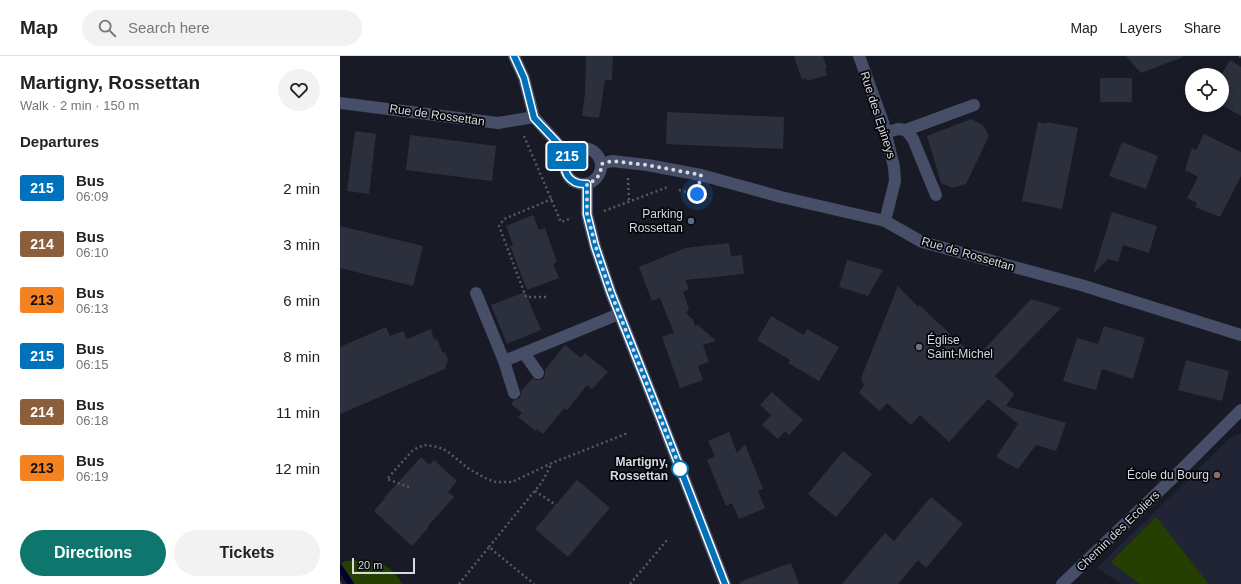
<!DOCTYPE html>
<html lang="en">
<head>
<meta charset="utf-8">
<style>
	body { margin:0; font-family:Arial,sans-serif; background:#f2f2f2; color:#222; height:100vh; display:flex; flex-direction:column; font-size:15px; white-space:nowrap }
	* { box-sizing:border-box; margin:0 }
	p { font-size:13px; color:#767676 }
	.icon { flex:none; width:22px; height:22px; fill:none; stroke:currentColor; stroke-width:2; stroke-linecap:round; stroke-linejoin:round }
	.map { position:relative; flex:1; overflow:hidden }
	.sheet { display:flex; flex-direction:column; background:#fff; width:340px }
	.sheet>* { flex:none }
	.badge { padding:0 8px; border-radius:3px; font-size:14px; line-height:26px }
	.tools { position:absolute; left:845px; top:12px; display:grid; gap:8px }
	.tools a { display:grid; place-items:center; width:44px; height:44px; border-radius:50%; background:#fff; box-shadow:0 2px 10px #0003; font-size:20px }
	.scale { position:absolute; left:12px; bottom:10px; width:63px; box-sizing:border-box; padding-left:4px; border:2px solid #d7dae2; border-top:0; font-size:11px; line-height:14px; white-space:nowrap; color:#d7dae2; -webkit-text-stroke:3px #05060a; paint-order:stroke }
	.you { position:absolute; width:20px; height:20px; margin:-10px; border:3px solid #fff; border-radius:50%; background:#1a73e8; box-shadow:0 0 0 6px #1a73e833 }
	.map>.badge { position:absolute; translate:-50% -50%; box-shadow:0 0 0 2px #fff }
	h2 { padding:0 20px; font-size:15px; line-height:36px }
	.round { display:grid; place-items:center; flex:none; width:42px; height:42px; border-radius:21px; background:#f2f2f2 }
	.head { display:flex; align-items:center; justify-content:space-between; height:68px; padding:0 20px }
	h1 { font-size:19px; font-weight:700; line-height:30px }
	.primary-button { display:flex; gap:8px; margin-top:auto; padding:8px 20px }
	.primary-button a { flex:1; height:46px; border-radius:24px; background:#0f766e; color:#fff; font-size:16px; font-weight:700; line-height:46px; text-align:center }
	.primary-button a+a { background:#f2f2f2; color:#222 }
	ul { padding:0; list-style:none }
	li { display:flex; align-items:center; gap:12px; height:56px; padding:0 20px }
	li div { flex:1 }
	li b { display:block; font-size:15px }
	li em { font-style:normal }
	li .badge { min-width:44px; font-weight:700; text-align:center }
	header { display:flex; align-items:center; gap:24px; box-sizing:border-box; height:56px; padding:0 20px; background:#fff; border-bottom:1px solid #e0e0e0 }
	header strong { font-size:19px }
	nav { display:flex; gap:22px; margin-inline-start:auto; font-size:14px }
	.search { width:280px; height:36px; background:#f2f2f2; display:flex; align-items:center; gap:10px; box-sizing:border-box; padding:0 14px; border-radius:22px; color:#767676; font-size:15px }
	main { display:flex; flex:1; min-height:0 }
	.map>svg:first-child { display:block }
	.built { fill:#202435 }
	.green { fill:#253f00 }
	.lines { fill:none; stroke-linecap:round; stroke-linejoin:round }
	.stream { stroke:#000131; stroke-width:6 }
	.building { fill:#2c303c }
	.path { stroke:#575a64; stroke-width:2.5; stroke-dasharray:2 3; stroke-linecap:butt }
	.minor { stroke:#464e68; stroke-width:12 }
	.line-casing { stroke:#fff; stroke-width:9 }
	.line { stroke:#0072bc; stroke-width:6 }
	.walk { stroke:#d7dae2; stroke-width:4; stroke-dasharray:0 7.2 }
	.service-dot { fill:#5c6f8a; stroke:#05060a; stroke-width:1.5 }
	.worship-dot { fill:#6b7280; stroke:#05060a; stroke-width:1.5 }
	.stop-dot { fill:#fff; stroke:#0072bc; stroke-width:2 }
	.education-dot { fill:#8d6e63; stroke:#05060a; stroke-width:1.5 }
	.labels { text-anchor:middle; stroke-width:3.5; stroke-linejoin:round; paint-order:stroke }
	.street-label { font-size:12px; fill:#d7dae2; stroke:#05060a }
	.poi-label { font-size:12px; fill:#d7dae2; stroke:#05060a; text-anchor:end }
	.stop-label { font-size:12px; font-weight:bold; fill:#d7dae2; stroke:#05060a; text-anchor:end }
</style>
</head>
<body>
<header>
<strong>Map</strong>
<div class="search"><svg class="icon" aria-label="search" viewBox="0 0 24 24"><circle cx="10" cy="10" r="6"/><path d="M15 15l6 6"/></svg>Search here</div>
<nav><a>Map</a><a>Layers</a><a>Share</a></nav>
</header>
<main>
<section class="sheet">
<div class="head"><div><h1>Martigny, Rossettan</h1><p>Walk · 2 min · 150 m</p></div><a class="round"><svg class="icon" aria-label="heart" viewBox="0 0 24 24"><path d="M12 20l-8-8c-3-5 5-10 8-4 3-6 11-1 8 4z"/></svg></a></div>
<h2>Departures</h2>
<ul>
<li><span class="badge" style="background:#0072bc;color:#fff">215</span><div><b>Bus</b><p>06:09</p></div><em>2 min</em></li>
<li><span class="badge" style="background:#8b5e3c;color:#fff">214</span><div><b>Bus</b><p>06:10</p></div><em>3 min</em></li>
<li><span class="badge" style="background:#f58220;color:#111">213</span><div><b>Bus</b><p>06:13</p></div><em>6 min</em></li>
<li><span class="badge" style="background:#0072bc;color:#fff">215</span><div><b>Bus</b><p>06:15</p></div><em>8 min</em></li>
<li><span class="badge" style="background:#8b5e3c;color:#fff">214</span><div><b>Bus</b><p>06:18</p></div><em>11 min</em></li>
<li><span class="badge" style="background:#f58220;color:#111">213</span><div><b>Bus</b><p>06:19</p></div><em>12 min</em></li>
</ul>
<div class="primary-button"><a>Directions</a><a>Tickets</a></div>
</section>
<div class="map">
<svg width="901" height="528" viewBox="0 0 901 528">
	<rect width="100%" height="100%" fill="#181b26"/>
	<polygon class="built" points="901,377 901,528 781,528 757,512 891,381"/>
	<g class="green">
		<polygon points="816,461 868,527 867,528 800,528 771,506"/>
		<path d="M5,505C31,504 48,503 62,528H13L4,515L1,508Z"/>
	</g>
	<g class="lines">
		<polyline class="stream" points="0,512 11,528"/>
	</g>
	<g class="building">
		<polygon points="246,0 273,0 272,24 265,24 259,62 242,60 245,37"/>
		<polygon points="454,0 483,0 487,12 485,13 487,19 467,25 466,22 462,24"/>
		<polygon points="786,0 842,0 843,1 801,17"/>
		<polygon points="890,4 901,11 901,60 882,49 882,18"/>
		<rect x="760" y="22" width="32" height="24"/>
		<polygon points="327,56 444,61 443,93 326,88"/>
		<polygon points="631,63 643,69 649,80 626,128 613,132 601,127 587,80"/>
		<polygon points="698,66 707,68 707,66 738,72 722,153 682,145"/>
		<polygon points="15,75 36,78 29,138 7,135"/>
		<polygon points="864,78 901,96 901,120 880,161 855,151 857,147 847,142 858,121 845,114 852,92 856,94"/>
		<polygon points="70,79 156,90 152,125 66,114"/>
		<polygon points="782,86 818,100 806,133 769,120"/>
		<polygon points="772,156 817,170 809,197 783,189 778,206 768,203 753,218"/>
		<polygon points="193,159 199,174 205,172 217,206 213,208 219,222 187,234 170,190 173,189 166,170"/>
		<polygon points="0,170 83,190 73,230 0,212"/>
		<polygon points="389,187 391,200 402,199 404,218 345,224 349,233 343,236 349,253 346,257 353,264 355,270 358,269 376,285 363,289 369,306 358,310 363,324 340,332 322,281 334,277 320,242 312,245 299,211 345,192"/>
		<polygon points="507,204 543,214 528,240 499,231"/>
		<polygon points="558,230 578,251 579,249 636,302 691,243 721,252 655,320 674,338 666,350 726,367 716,395 696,389 678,413 656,401 678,368 648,343 609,386 580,359 571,369 547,347 540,355 519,337 524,329 521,322"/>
		<polygon points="185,236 201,274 167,288 151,249"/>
		<polygon points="431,260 464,279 467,273 499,291 479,325 448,307 450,304 417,284"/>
		<polygon points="764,270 805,282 793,323 762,313 756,334 723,325 737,282 758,288"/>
		<polygon points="46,271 50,280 63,275 67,283 91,273 94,284 97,283 102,296 105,297 108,304 105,313 0,358 0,291"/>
		<polygon points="225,289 241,302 245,297 268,316 252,333 247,329 227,354 224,352 203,378 197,373 195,375 178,361 182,357 171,348 174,344 180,342 181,335 193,322 196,324 203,323 205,320 205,314"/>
		<polygon points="846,304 889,315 882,345 838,334"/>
		<polygon points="432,336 463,364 449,379 445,375 438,383 422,369 431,359 420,349"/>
		<polygon points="389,376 397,397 405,388 423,433 418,435 425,452 399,463 392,447 386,450 367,404 375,400 368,385"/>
		<polygon points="503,395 532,418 496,461 468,438"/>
		<polygon points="81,401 89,409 94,404 117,425 108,436 114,441 88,470 89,471 72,490 34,455 45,442 44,442"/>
		<polygon points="237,424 270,452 228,501 195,473"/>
		<polygon points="591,441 623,468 586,512 578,504 558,528 502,528 545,477 554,485"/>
		<polygon points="451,507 459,528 400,528 399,526"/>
	</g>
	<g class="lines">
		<g class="path">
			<polyline points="899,0 901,1"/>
			<polyline points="184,80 221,166 232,162"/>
			<polyline points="288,122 289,146"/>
			<polyline points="339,134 357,139 358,134"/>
			<polyline points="264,155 328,131"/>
			<polyline points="206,241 186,241 159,170 164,163 212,143"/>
			<polyline points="69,431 47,423 73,394 84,389 98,391 107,395 129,413 147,423 156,426 172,426 212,407 288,377"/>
			<polyline points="195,435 216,449"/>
			<polyline points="149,491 202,426 212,407"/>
			<polyline points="0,526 1,528"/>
			<polyline points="119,528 149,491 194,528"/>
			<polyline points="290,528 328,483"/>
		</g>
		<g class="minor">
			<polyline points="174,0 184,22 194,61 228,99"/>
			<polyline points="519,0 543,66 554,111 555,125 545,165"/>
			<polyline points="0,47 158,67 194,61"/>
			<polyline points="566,74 634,49"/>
			<polyline points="545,77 558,73 566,74 573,83 596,139"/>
			<circle cx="243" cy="110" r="18"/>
			<polyline points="261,108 272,105 307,109 361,119 441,141 545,165 582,186 741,229 901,279"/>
			<polyline points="247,128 247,158 255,190 271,237 321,363 385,528"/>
			<polyline points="136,237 164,305 279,258"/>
			<polyline points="184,297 198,317"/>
			<polyline points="164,305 174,337"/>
			<polyline points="722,528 836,419 901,354"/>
		</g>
	</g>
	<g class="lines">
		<g class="line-casing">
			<path id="line" d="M174,0L184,22L194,62L228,98C219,114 229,129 247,128V158L255,190L271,237L321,363L385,528"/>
		</g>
		<use href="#line" class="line"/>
		<path class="walk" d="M340,413L342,417L271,237L259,202L247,158V128C256,125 262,118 261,108L272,105L307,109L361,119L357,138"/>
	</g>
	<circle class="service-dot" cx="351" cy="165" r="4"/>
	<circle class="worship-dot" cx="579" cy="291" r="4"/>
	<circle class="stop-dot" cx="340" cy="413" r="8"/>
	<circle class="education-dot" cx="877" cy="419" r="4"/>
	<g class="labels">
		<g class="street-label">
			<text transform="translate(97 59) rotate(8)" y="4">Rue de Rossettan</text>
			<text transform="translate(538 59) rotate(72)" y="4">Rue des Epineys</text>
			<text transform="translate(628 198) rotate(16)" y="4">Rue de Rossettan</text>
			<text transform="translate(778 475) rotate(-44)" y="4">Chemin des Ecoliers</text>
		</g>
		<g class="poi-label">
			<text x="343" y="162">Parking<tspan x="343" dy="14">Rossettan</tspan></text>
			<text x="587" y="288" text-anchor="start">Église<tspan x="587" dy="14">Saint-Michel</tspan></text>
			<text x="869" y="423">École du Bourg</text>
		</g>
		<g class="stop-label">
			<text x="328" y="410">Martigny,<tspan x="328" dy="14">Rossettan</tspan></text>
		</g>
	</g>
</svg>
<div class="tools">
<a><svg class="icon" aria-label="locate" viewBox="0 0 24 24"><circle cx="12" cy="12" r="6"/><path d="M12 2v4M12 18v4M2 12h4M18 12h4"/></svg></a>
</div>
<div class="scale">20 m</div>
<div class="you" style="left:357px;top:138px"></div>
<b class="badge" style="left:227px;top:100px;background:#0072bc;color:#fff">215</b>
</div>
</main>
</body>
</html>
